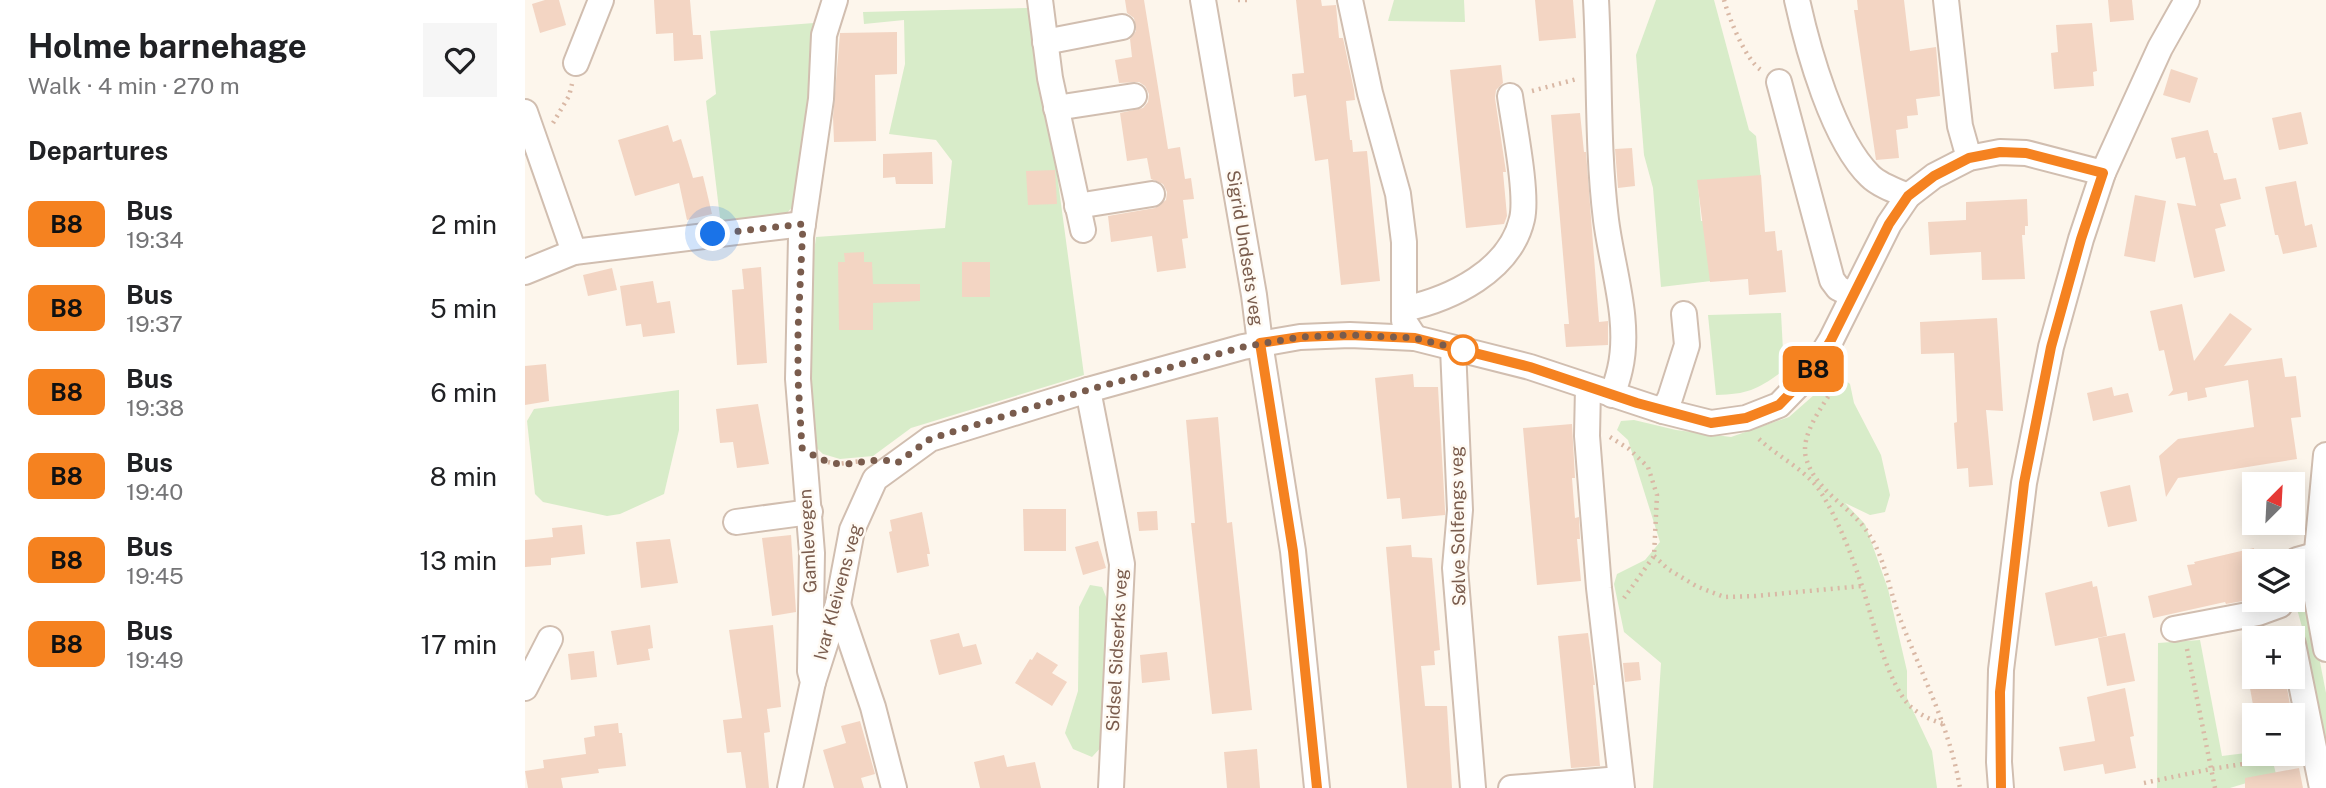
<!DOCTYPE html>
<html lang="en">
<head>
<meta charset="utf-8">
<style>
	body { margin:0; font-family:"Public Sans",sans-serif; background:#f6f6f6; color:#202124; height:100vh; display:flex; flex-direction:column; font-size:26px; white-space:nowrap }
	* { box-sizing:border-box; margin:0 }
	p { font-size:23px; color:#757577 }
	.icon { flex:none; width:38px; height:38px; fill:none; stroke:currentColor; stroke-width:2; stroke-linecap:round; stroke-linejoin:round }
	.map { position:relative; flex:1; overflow:hidden }
	.sheet { display:flex; flex-direction:column; background:#fff; width:525px }
	.sheet>* { flex:none }
	.badge { padding:0 14px; border-radius:10px; font-size:24px; line-height:46px }
	.needle { width:46px; rotate:24deg }
	.tools { position:absolute; left:1717px; top:472px; display:grid; gap:14px }
	.tools a { display:grid; place-items:center; width:63px; height:63px; border-radius:0px; background:#fff; box-shadow:0 4px 18px #0003; font-size:35px }
	.you { position:absolute; width:35px; height:35px; margin:-18px; border:5px solid #fff; border-radius:50%; background:#1a73e8; box-shadow:0 0 0 10px #1a73e833 }
	.map>.badge { position:absolute; translate:-50% -50%; box-shadow:0 0 0 4px #fff }
	h2 { padding:0 28px; font-size:26px; line-height:63px }
	.round { display:grid; place-items:center; flex:none; width:74px; height:74px; border-radius:0px; background:#f6f6f6 }
	.head { display:flex; align-items:center; justify-content:space-between; height:119px; padding:0 28px }
	h1 { font-size:33px; font-weight:700; line-height:52px }
	ul { padding:0; list-style:none }
	li { display:flex; align-items:center; gap:21px; height:84px; padding:0 28px }
	li div { flex:1 }
	li b { display:block; font-size:26px }
	li em { font-style:normal }
	li .badge { min-width:77px; font-weight:700; text-align:center }
	main { display:flex; flex:1; min-height:0 }
	.map>svg:first-child { display:block }
	.green { fill:#d8ecc9 }
	.building { fill:#f3d5c3 }
	.lines { fill:none; stroke-linecap:round; stroke-linejoin:round }
	.minor-casing { stroke:#d1beb0; stroke-width:28 }
	.path { stroke:#d9b8a5; stroke-width:4.5; stroke-dasharray:2 5; stroke-linecap:butt }
	.minor { stroke:#fff; stroke-width:24 }
	.line-casing { stroke:#fff; stroke-width:16 }
	.line { stroke:#f58220; stroke-width:10 }
	.walk { stroke:#7a5c4d; stroke-width:7; stroke-dasharray:0 12.6 }
	.stop-dot { fill:#fff; stroke:#f58220; stroke-width:3.5 }
	.labels { text-anchor:middle; stroke-width:5; stroke-linejoin:round; paint-order:stroke }
	.street-label { font-size:18px; fill:#7a5c4d; stroke:#fffaf3 }
</style>
</head>
<body>
<main>
<section class="sheet">
<div class="head"><div><h1>Holme barnehage</h1><p>Walk · 4 min · 270 m</p></div><a class="round"><svg class="icon" aria-label="heart" viewBox="0 0 24 24"><path d="M12 20l-8-8c-3-5 5-10 8-4 3-6 11-1 8 4z"/></svg></a></div>
<h2>Departures</h2>
<ul>
<li><span class="badge" style="background:#f58220;color:#111">B8</span><div><b>Bus</b><p>19:34</p></div><em>2 min</em></li>
<li><span class="badge" style="background:#f58220;color:#111">B8</span><div><b>Bus</b><p>19:37</p></div><em>5 min</em></li>
<li><span class="badge" style="background:#f58220;color:#111">B8</span><div><b>Bus</b><p>19:38</p></div><em>6 min</em></li>
<li><span class="badge" style="background:#f58220;color:#111">B8</span><div><b>Bus</b><p>19:40</p></div><em>8 min</em></li>
<li><span class="badge" style="background:#f58220;color:#111">B8</span><div><b>Bus</b><p>19:45</p></div><em>13 min</em></li>
<li><span class="badge" style="background:#f58220;color:#111">B8</span><div><b>Bus</b><p>19:49</p></div><em>17 min</em></li>
</ul>
</section>
<div class="map">
<svg width="1801" height="788" viewBox="0 0 1801 788">
	<rect width="100%" height="100%" fill="#fdf6ec"/>
	<g class="green">
		<polygon points="869,0 939,0 940,22 863,21"/>
		<polygon points="1131,0 1189,0 1224,130 1231,136 1236,179 1173,184 1176,221 1198,220 1186,281 1136,287 1128,188 1119,155 1111,55"/>
		<polygon points="502,8 530,159 559,375 386,428 348,456 315,459 298,454 283,440 285,283 291,237 420,228 427,161 411,140 364,134 380,64 379,20 339,24 338,12"/>
		<polygon points="289,23 288,75 269,205 255,221 196,226 181,101 191,94 185,31"/>
		<path d="M1256,313L1259,370C1233,389 1224,394 1191,395L1183,315Z"/>
		<polygon points="1319,379 1325,384 1329,403 1356,455 1365,495 1360,512 1345,515 1320,503 1340,524 1363,589 1382,671 1382,698 1407,751 1412,788 1128,788 1136,663 1099,632 1089,584 1092,574 1120,560 1135,542 1103,440 1092,430 1096,421 1109,420 1151,430 1206,437 1264,417 1298,387"/>
		<polygon points="154,390 154,430 139,494 95,514 82,516 18,502 10,494 2,421 9,409"/>
		<polygon points="1774,578 1779,580 1801,693 1801,750 1779,634 1768,595 1768,582"/>
		<polygon points="565,585 577,587 586,609 579,744 567,757 548,749 540,733 553,691 554,607"/>
		<polygon points="1675,640 1697,756 1729,752 1729,754 1746,754 1751,774 1705,788 1632,788 1633,643"/>
	</g>
	<g class="building">
		<polygon points="20,0 34,0 41,25 15,33 7,4"/>
		<polygon points="129,0 165,0 168,35 176,35 178,59 149,61 148,33 131,34"/>
		<polygon points="600,0 619,0 643,149 655,147 660,179 666,178 669,199 658,200 663,238 657,239 661,268 632,272 627,236 586,242 583,216 630,208 641,200 642,192 638,184 626,179 622,158 602,161 595,113 618,108 623,102 624,94 620,86 614,82 594,83 590,60 607,57 605,39 611,31 609,18 602,13"/>
		<polygon points="771,0 796,0 797,6 811,5 814,38 818,38 829,90 830,100 821,101 825,140 827,140 828,152 842,151 855,281 816,285 803,159 790,161 781,95 769,97 767,74 779,73"/>
		<polygon points="1010,0 1048,0 1051,38 1014,41"/>
		<polygon points="1332,0 1379,0 1385,51 1411,47 1415,96 1391,99 1393,115 1382,116 1383,128 1371,130 1374,158 1351,160 1329,10 1333,10"/>
		<polygon points="1583,0 1607,0 1609,20 1585,22"/>
		<polygon points="1567,23 1572,71 1568,72 1569,86 1529,89 1526,53 1533,52 1531,25"/>
		<polygon points="372,32 372,74 350,75 351,141 309,142 308,117 315,33"/>
		<polygon points="976,65 978,83 971,90 970,98 981,172 978,172 982,216 979,224 941,228 925,70"/>
		<polygon points="1646,69 1673,78 1665,103 1638,95"/>
		<polygon points="1776,112 1783,144 1754,150 1747,118"/>
		<polygon points="1055,113 1059,152 1061,152 1074,322 1083,321 1083,345 1041,347 1039,324 1044,324 1026,115"/>
		<polygon points="143,125 148,142 156,139 168,178 178,176 187,214 162,220 154,183 110,196 93,140"/>
		<polygon points="1683,130 1689,153 1692,153 1699,180 1711,178 1716,199 1695,204 1701,226 1690,229 1700,271 1669,278 1652,203 1671,206 1660,157 1651,159 1646,138"/>
		<polygon points="1107,148 1110,186 1093,188 1090,149"/>
		<polygon points="407,152 408,184 371,184 370,177 358,178 358,154"/>
		<polygon points="530,170 532,204 503,205 501,171"/>
		<polygon points="1236,175 1240,232 1250,231 1252,251 1257,250 1261,292 1224,295 1223,279 1185,282 1172,180"/>
		<polygon points="1771,181 1780,226 1787,224 1792,247 1758,254 1753,235 1750,235 1740,187"/>
		<polygon points="1610,195 1641,201 1630,262 1599,256"/>
		<polygon points="1502,199 1503,226 1500,226 1500,235 1497,235 1500,279 1457,280 1456,252 1405,255 1403,222 1441,220 1441,202"/>
		<polygon points="339,252 339,262 347,262 348,284 395,284 395,301 348,303 348,330 314,330 313,262 320,262 319,253"/>
		<rect x="437" y="262" width="28" height="35"/>
		<polygon points="236,267 242,363 212,365 207,290 219,289 217,269"/>
		<polygon points="87,268 92,290 63,296 58,275"/>
		<polygon points="128,281 132,303 145,301 150,333 118,337 116,324 101,326 95,286"/>
		<polygon points="1657,304 1669,361 1705,313 1727,329 1699,366 1757,358 1760,377 1771,376 1776,417 1766,418 1772,459 1653,478 1641,497 1634,456 1653,439 1729,427 1723,380 1680,388 1682,397 1663,401 1662,392 1643,396 1648,390 1639,350 1634,351 1625,311"/>
		<polygon points="1472,318 1478,411 1461,410 1468,485 1444,487 1443,468 1432,469 1429,423 1432,422 1429,353 1396,354 1395,322"/>
		<polygon points="21,364 24,401 0,405 0,366"/>
		<polygon points="888,374 889,387 913,387 920,510 920,515 877,519 875,498 862,499 850,378"/>
		<polygon points="1587,387 1589,396 1603,393 1608,412 1568,421 1562,393"/>
		<polygon points="233,404 244,464 212,468 208,442 195,443 191,409"/>
		<polygon points="693,417 702,523 707,522 727,710 687,714 666,523 670,523 661,420"/>
		<polygon points="1047,424 1050,478 1047,478 1050,518 1054,517 1055,539 1052,539 1056,581 1012,585 998,428"/>
		<polygon points="1605,485 1612,521 1583,527 1575,492"/>
		<polygon points="498,509 541,509 541,551 499,551"/>
		<polygon points="632,511 633,530 614,531 612,512"/>
		<polygon points="397,512 405,554 402,554 404,566 372,573 364,532 367,531 365,520"/>
		<polygon points="57,525 60,554 26,558 26,565 0,567 0,540 28,537 27,528"/>
		<polygon points="266,535 271,612 247,616 237,538"/>
		<polygon points="145,539 153,583 116,588 111,542"/>
		<polygon points="573,541 581,568 558,575 550,547"/>
		<polygon points="886,545 887,557 907,558 915,650 909,651 910,665 896,666 900,706 922,706 927,788 882,788 861,547"/>
		<polygon points="1729,548 1729,599 1701,604 1700,602 1628,618 1623,596 1667,585 1662,565 1670,564 1669,562"/>
		<polygon points="1567,581 1568,587 1572,586 1582,636 1530,646 1520,593"/>
		<polygon points="125,625 128,648 123,649 125,660 92,665 86,631"/>
		<polygon points="248,625 256,707 242,709 245,732 239,733 244,788 221,788 216,752 202,753 198,720 217,718 204,630"/>
		<polygon points="434,633 438,647 451,644 457,664 414,675 405,640"/>
		<polygon points="1063,633 1070,685 1068,685 1075,766 1046,768 1033,636"/>
		<polygon points="1600,633 1610,681 1582,686 1573,638"/>
		<polygon points="69,651 72,677 46,680 43,654"/>
		<polygon points="512,652 533,665 527,673 542,682 527,706 490,683 505,659 507,660"/>
		<polygon points="642,652 645,680 617,683 615,655"/>
		<polygon points="1114,662 1116,680 1100,682 1098,663"/>
		<polygon points="1723,677 1760,677 1767,716 1730,716"/>
		<polygon points="1600,688 1609,736 1605,737 1611,768 1580,774 1578,764 1539,771 1534,747 1570,741 1562,697"/>
		<polygon points="335,721 350,774 336,778 339,788 309,788 298,750 321,743 316,726"/>
		<polygon points="93,723 94,733 97,733 101,766 73,769 74,773 36,778 38,788 3,788 0,771 19,768 18,760 61,754 59,738 70,736 69,726"/>
		<polygon points="732,749 735,788 702,788 699,752"/>
		<polygon points="479,755 482,767 510,762 516,788 455,788 449,762"/>
		<polygon points="1774,768 1778,788 1720,788 1720,778"/>
	</g>
	<g class="lines">
		<g class="minor-casing">
			<g id="minor">
				<polyline points="515,0 525,78 558,230"/>
				<polyline points="678,0 729,295 735,343 768,551 792,788"/>
				<polyline points="825,0 845,93 873,194 879,242 879,321 890,338"/>
				<path d="M1071,0C1075,73 1072,147 1081,220C1087,268 1106,321 1095,369C1093,378 1090,387 1087,395"/>
				<path d="M1272,0C1283,50 1308,140 1345,176C1354,185 1371,191 1383,196"/>
				<polyline points="1421,0 1435,126 1444,158"/>
				<polyline points="520,42 597,27"/>
				<polyline points="51,63 76,0"/>
				<polyline points="1254,82 1307,280 1313,288 1327,295"/>
				<polyline points="531,108 609,96"/>
				<polyline points="0,112 49,252"/>
				<polyline points="552,206 627,194"/>
				<polyline points="0,272 49,252 278,224"/>
				<path d="M879,309C926,299 985,271 997,219C1003,194 989,125 985,96"/>
				<polyline points="928,348 935,510 930,568 948,788"/>
				<polyline points="1063,387 1062,436 1074,588 1097,788"/>
				<polyline points="563,390 597,564 586,788"/>
				<polyline points="1138,411 1145,398 1162,345 1159,314"/>
				<polyline points="1801,455 1789,583 1801,649"/>
				<polyline points="211,522 285,512"/>
				<polyline points="1768,567 1772,560 1790,555 1801,554"/>
				<polyline points="313,604 348,707 369,788"/>
				<polyline points="1649,629 1733,613 1755,605"/>
				<polyline points="1768,644 1797,788"/>
				<polyline points="288,682 313,604 327,530 350,479 405,439 563,390 718,347 775,337 825,335 890,338 1005,367 1138,411 1186,423 1221,418 1254,405 1287,371 1306,340 1364,224 1383,196 1409,176 1444,158 1475,152 1501,153 1578,173"/>
				<polyline points="0,688 25,639"/>
				<polyline points="265,788 288,682 285,671 287,553 273,379 276,237 296,99 299,35 310,0"/>
				<polyline points="986,788 1095,779"/>
				<polyline points="1476,788 1474,762 1476,670 1499,483 1526,347 1556,239 1578,173 1635,48 1662,0"/>
			</g>
		</g>
		<g class="path">
			<polyline points="713,0 722,0"/>
			<path d="M1199,0C1204,18 1220,59 1236,70"/>
			<polyline points="1007,91 1052,79"/>
			<polyline points="28,123 44,96 47,84"/>
			<path d="M1308,384V389C1297,407 1275,435 1281,458C1291,493 1327,506 1345,536C1361,561 1365,594 1376,621C1398,677 1425,729 1435,788"/>
			<polyline points="1085,437 1104,449 1123,467 1132,495 1129,556 1099,598"/>
			<path d="M1234,439C1253,457 1280,469 1295,491C1314,521 1327,556 1338,589C1348,620 1363,686 1386,707C1395,715 1408,721 1419,724"/>
			<polyline points="303,462 312,464 336,461"/>
			<polyline points="1129,556 1143,569 1171,586 1199,597 1230,596 1337,586"/>
			<polyline points="1662,649 1690,788"/>
			<polyline points="1619,783 1686,769 1769,756"/>
		</g>
		<use href="#minor" class="minor"/>
	</g>
	<g class="lines">
		<g class="line-casing">
			<polyline id="line" points="792,788 768,551 735,343 775,337 825,335 890,338 1005,367 1112,403 1186,423 1221,418 1254,405 1287,371 1306,340 1364,224 1383,196 1409,176 1444,158 1475,152 1501,153 1578,173 1556,239 1526,347 1499,483 1475,692 1476,788"/>
		</g>
		<use href="#line" class="line"/>
		<path class="walk" d="M188,234L278,224L273,330V379L277,448C288,455 297,461 309,463C331,467 349,455 372,463L405,439L563,390L718,347L775,337L825,335L890,338L938,350"/>
	</g>
	<circle class="stop-dot" cx="938" cy="350" r="14"/>
	<g class="labels">
		<g class="street-label">
			<text transform="translate(720 248) rotate(81)" y="6">Sigrid Undsets veg</text>
			<text transform="translate(933 526) rotate(-91)" y="6">Sølve Solfengs veg</text>
			<text transform="translate(283 541) rotate(-93)" y="6">Gamlevegen</text>
			<text transform="translate(313 592) rotate(-75)" y="6">Ivar Kleivens veg</text>
			<text transform="translate(592 650) rotate(-87)" y="6">Sidsel Sidserks veg</text>
		</g>
	</g>
</svg>
<div class="tools">
<a><svg class="needle" viewBox="-14 -14 28 28"><path d="M0-13l5 13h-10z" fill="#e53935"/><path d="M0 13l5-13h-10z" fill="#757577"/></svg></a>
<a><svg class="icon" aria-label="layers" viewBox="0 0 24 24"><path d="M12 4l9 5-9 5-9-5zM3 14l9 5 9-5"/></svg></a>
<a>+</a>
<a>−</a>
</div>
<div class="you" style="left:188px;top:234px"></div>
<b class="badge" style="left:1288px;top:369px;background:#f58220;color:#111">B8</b>
</div>
</main>
</body>
</html>
